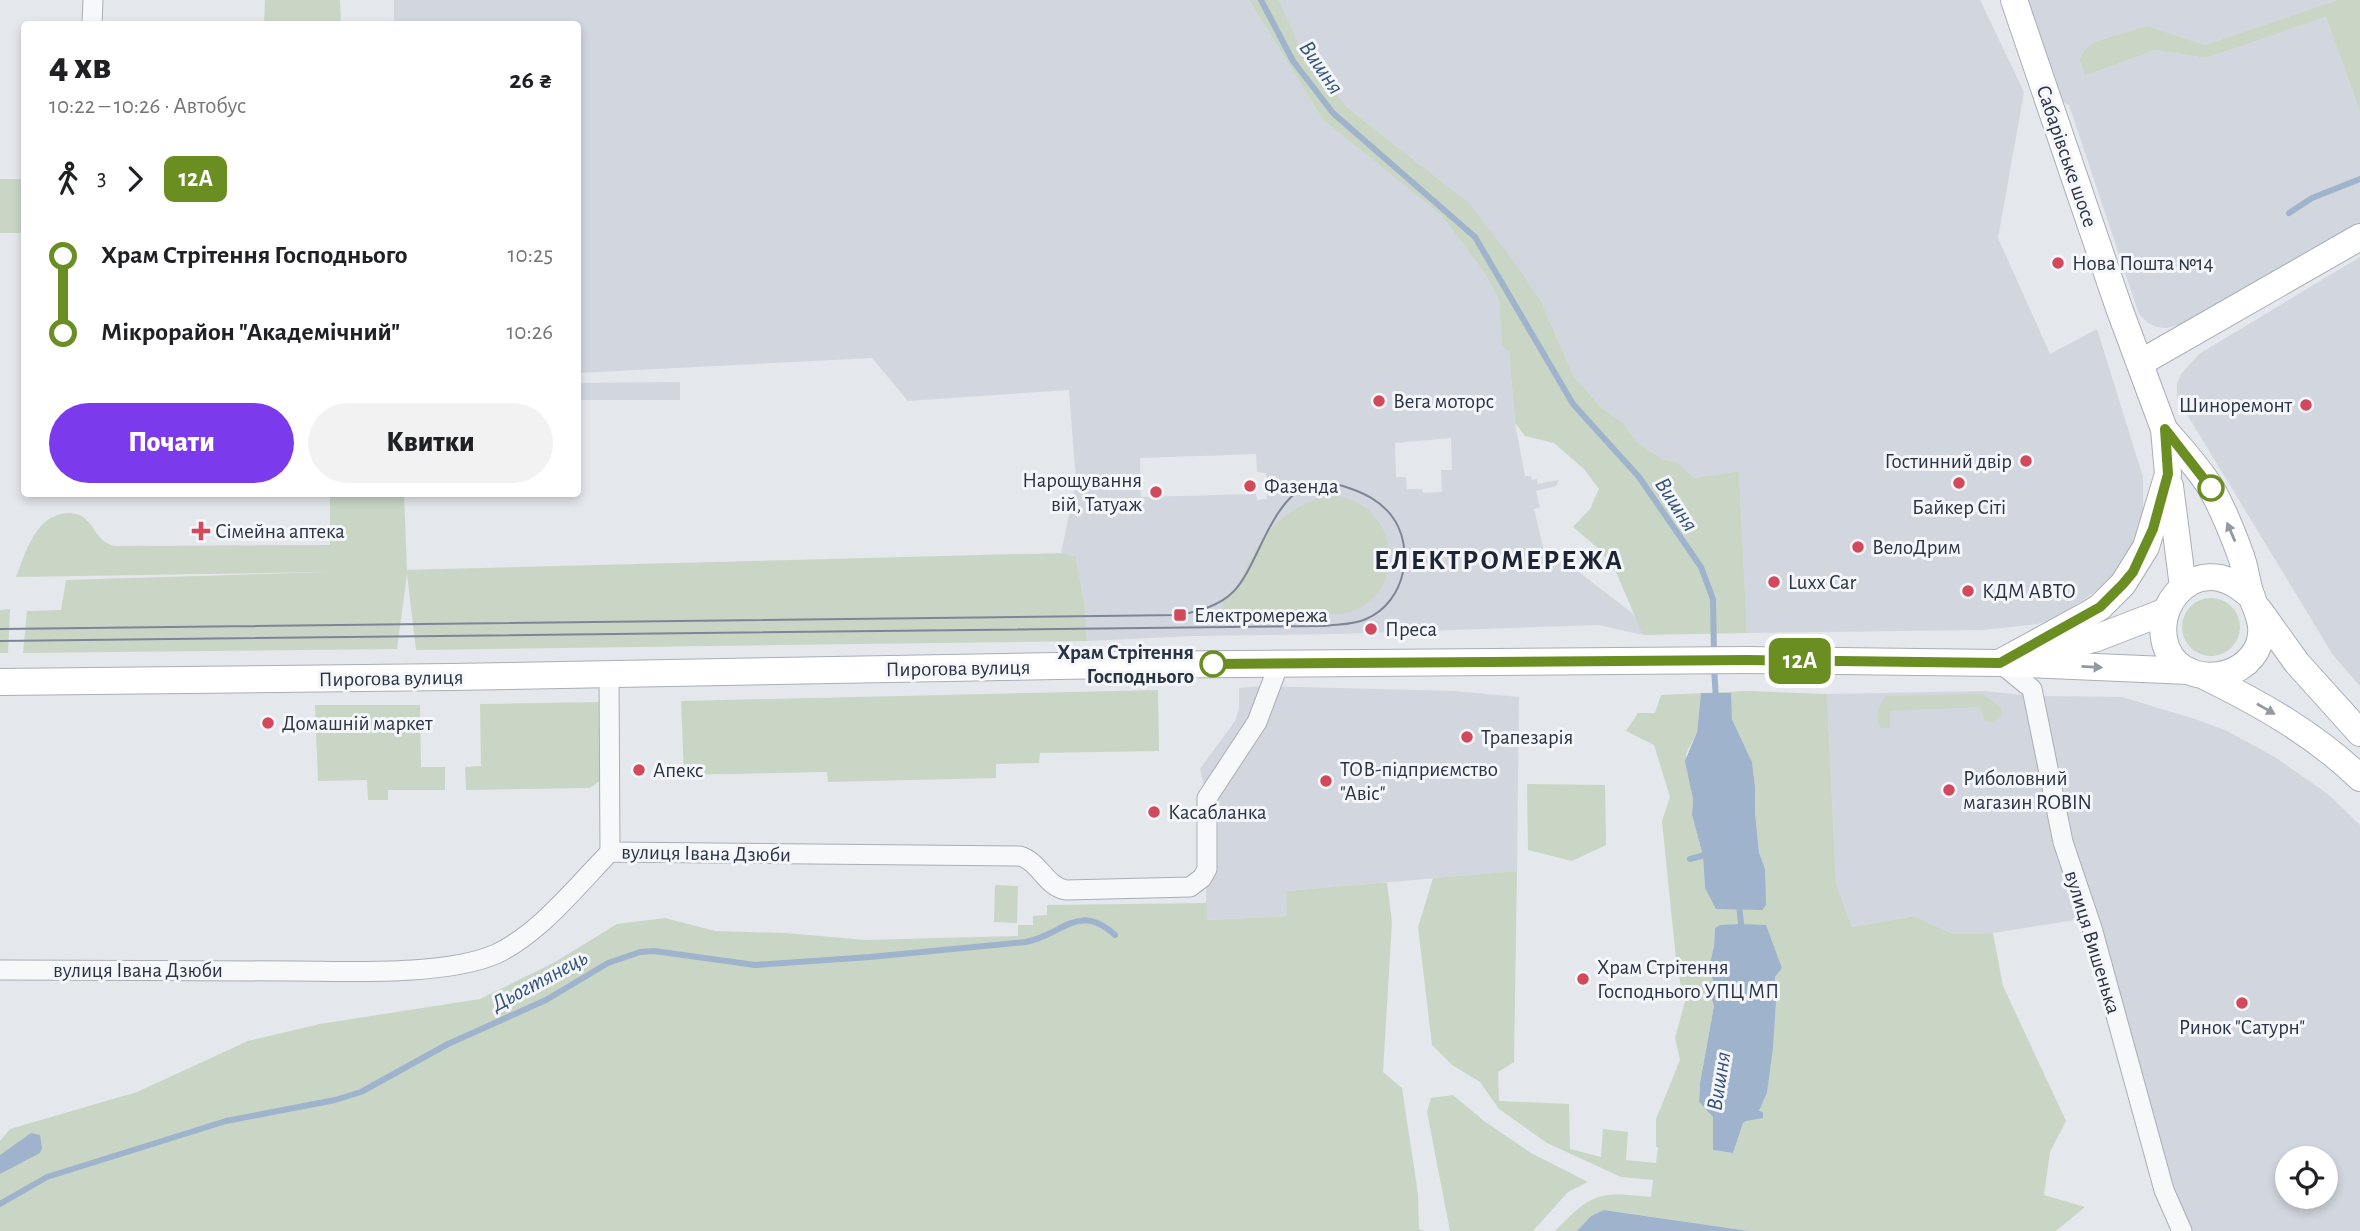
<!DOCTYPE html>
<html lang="uk">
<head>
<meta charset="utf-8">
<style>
	body { margin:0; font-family:"Alegreya Sans",sans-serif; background:#f2f2f2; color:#202124; height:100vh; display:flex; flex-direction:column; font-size:26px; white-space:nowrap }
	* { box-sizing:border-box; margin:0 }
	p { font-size:23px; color:#757577 }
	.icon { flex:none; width:38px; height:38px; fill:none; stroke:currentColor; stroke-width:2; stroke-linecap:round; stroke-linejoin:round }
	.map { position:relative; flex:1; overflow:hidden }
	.details { position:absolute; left:21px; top:21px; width:560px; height:476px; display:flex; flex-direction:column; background:#fff; border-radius:7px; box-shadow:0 4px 10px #0003 }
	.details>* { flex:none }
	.badge { padding:0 14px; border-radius:10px; font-size:24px; line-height:46px }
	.controls { position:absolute; left:2275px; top:1146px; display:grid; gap:14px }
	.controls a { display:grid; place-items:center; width:63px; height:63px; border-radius:50%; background:#fff; box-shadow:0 4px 10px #0003; font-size:35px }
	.map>.badge { position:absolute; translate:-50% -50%; box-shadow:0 0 0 4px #fff }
	.legs { display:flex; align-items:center; gap:10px; height:77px; padding:0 28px; font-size:23px }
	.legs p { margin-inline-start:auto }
	.head { display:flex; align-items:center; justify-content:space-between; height:119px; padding:0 28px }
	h1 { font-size:38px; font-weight:800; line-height:52px }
	.primary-button { display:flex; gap:14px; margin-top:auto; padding:14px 28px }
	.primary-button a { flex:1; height:80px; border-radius:42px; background:#7c3aed; color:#fff; font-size:28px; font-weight:800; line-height:80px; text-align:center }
	.primary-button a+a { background:#f2f2f2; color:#202124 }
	ul { padding:0 28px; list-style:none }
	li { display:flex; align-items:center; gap:24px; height:77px; font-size:26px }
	li i { display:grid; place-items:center; width:10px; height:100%; margin:0 9px; background:currentColor }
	li i::after { content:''; width:18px; height:18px; margin:-9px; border:5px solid; border-radius:50%; background:#fff }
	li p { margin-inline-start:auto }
	li:first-child i { background:linear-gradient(#0000 50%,currentColor 0) }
	li:last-child i { background:linear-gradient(currentColor 50%,#0000 0) }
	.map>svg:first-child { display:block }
	.built { fill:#d2d6de; fill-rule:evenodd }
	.green { fill:#c9d6c5; fill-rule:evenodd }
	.water { fill:#9fb4cc }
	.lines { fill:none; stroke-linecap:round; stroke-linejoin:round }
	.stream { stroke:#9fb4cc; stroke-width:6 }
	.street-casing { stroke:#a9aeb7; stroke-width:21 }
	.secondary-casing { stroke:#a9aeb7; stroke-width:28 }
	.street { stroke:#f7f8fa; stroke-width:19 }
	.secondary { stroke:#fff; stroke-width:26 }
	.tram { stroke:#7d8696; stroke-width:2 }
	.oneway { fill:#959aa2 }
	.line-1-casing { stroke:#fff; stroke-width:16 }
	.line-1 { stroke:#6b8e23; stroke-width:10 }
	.poi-dot { fill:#d1495b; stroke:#f4f6f9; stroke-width:2.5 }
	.stop-1-dot { fill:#fff; stroke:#6b8e23; stroke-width:3.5 }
	.labels { text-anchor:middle; stroke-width:6; stroke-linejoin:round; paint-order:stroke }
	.street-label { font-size:21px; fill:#2b3445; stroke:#f4f6f9 }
	.poi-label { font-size:21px; fill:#2b3445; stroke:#f4f6f9; text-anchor:start }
	.stop-label { font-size:21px; font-weight:bold; fill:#2b3445; stroke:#f4f6f9; text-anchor:end }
	.water-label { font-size:23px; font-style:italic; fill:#34527a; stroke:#f4f6f9 }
	.district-label { font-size:28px; font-weight:bold; letter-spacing:2px; fill:#1d2536; stroke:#f4f6f9 }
</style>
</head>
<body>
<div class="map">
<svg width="2360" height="1231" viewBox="0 0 2360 1231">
	<rect width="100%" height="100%" fill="#e4e7ec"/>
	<g class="built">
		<path d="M394,0H1249L1323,120L1441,215L1484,272L1499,301L1502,346L1509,352L1515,423L1525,476H1531L1532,480L1537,479L1538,484L1559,480L1556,486L1536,491L1540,507L1534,509L1544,551L1558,556L1632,613L1637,619L1643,635L1599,625L1336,634L1193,636L1087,641L1085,608L1076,558L1061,553L1076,481L1069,390L908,401L872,358L578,373V24H394ZM1451,438L1452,470H1441L1442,492L1423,493L1422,489H1407L1406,477H1396L1395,443ZM1256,454L1257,472L1266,473L1267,499L1257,500L1256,494L1141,497L1140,458Z"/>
		<polygon points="1279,0 1980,0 2024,92 1998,238 2050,354 2097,329 2143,477 2143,513 2133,545 2113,575 2100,588 2062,615 2038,624 1983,630 1747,633 1739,471 1694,478 1677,462 1662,459 1637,442 1623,423 1602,408 1574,377 1541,301 1469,203 1348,108 1304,55"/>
		<polygon points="2014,0 2337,0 2205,45 2148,26 2085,76 2155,50 2206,58 2326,17 2360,112 2360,223 2181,324 2166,328 2156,327 2148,323 2139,314 2069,105 2046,92"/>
		<polygon points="2360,257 2360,686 2333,655 2177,398 2177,384 2181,374 2199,354"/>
		<polygon points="680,382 680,400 578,400 578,383"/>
		<polygon points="1263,686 1454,691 1519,697 1517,871 1287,891 1288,916 1206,920 1207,798 1200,769 1235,721 1239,709 1239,688"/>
		<path d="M1984,691L2033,696L2122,697L2198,720L2227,731L2275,757L2329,795L2360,825V1231H2182L2088,918L1993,933L1953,934L1914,916L1852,927L1836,883L1827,694ZM2287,1158H2326V1197H2287Z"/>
	</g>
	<g class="green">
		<polygon points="265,0 340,0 341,24 264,24"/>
		<polygon points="1249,0 1279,0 1304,55 1348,108 1469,203 1512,259 1541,301 1574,377 1602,408 1623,423 1637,442 1662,459 1677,462 1694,478 1739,471 1747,633 1643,635 1616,572 1599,549 1573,527 1590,509 1599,489 1584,469 1554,443 1525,436 1515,423 1509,352 1502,346 1499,301 1484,272 1441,215 1323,120"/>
		<polygon points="2337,0 2360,0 2360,112 2326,17 2206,58 2155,50 2085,76 2080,59 2085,49 2095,42 2148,26 2205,45"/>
		<rect x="0" y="179" width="24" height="54"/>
		<path d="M330,494H404L407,570L1061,553L1076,557L1085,608L1087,641L416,650L407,574L397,649L23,653L27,611L61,610L66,580L329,572L16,577C26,552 35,515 68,513C73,513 79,514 83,517C96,527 97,542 115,546L330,545Z"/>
		<path d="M1335,496C1403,504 1410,603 1340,614L1226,618L1222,601C1242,586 1246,566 1258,546C1273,520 1305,497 1335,496Z"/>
		<circle cx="2211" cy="627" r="29"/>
		<polygon points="10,609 8,653 0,653 0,610"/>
		<polygon points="1158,690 1159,751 1040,753 1039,763 996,764 996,778 828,782 827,772 684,775 681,701"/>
		<path d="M1748,691L1827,694L1836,883L1852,927L1914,916L1953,934L1993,933L2003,986L2066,1121L2050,1152L2044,1195L2085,1207L2056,1231H1749L1605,1210L1591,1216L1577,1231H1555C1592,1193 1598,1191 1651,1197L1653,1180L1621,1177L1547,1143L1499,1109L1480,1082L1452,1065L1432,1045L1418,927L1433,878L1517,871L1514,1062L1498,1072L1499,1101L1569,1104L1570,1149L1601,1157L1603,1129L1628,1132L1626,1160L1656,1163L1658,1148L1656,1146V1119L1680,1060L1675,1038L1686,998C1678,985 1680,973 1676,959L1662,821L1670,797L1654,745L1626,731L1638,713H1655L1661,695ZM1730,693L1732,718L1752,762L1755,786V812L1759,852L1765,869V884L1705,888L1703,856L1692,815L1693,799L1686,754L1697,732L1701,694ZM1765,925L1782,968L1775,977L1776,1003L1767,1093L1759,1111L1743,1123L1733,1153L1713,1150V1117L1699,1102L1700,1083L1714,1006L1712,1000L1714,990L1710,963L1714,946L1715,928Z"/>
		<path d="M1983,694L2000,707L2002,715L1994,723L1985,721L1980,707L1890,711V728H1880C1876,715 1877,706 1886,696Z"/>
		<polygon points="607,702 608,775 590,788 466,790 465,767 481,766 480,704"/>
		<polygon points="315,705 420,705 421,767 445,767 445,790 388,790 388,800 368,800 367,780 318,781"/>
		<polygon points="1527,784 1605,785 1606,845 1572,861 1528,850"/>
		<polygon points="1378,883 1387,883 1392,922 1383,1072 1402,1088 1418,1194 1419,1229 1424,1231 0,1231 0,1141 10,1129 137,1092 248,1041 320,1024 480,999 555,962 617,924 665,918 715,931 785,933 866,940 1018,936 1018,925 1033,925 1033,916 1047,915 1047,905 1207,903 1207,920 1287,916 1286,891"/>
		<polygon points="995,885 1018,886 1017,923 994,922"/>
		<polygon points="1453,1095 1484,1121 1531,1153 1588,1182 1568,1192 1533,1231 1450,1231 1427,1112 1431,1098"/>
	</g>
	<g class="water">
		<polygon points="1701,693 1731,693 1732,719 1752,762 1755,786 1755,812 1759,852 1765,869 1766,905 1762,910 1716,909 1705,888 1703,856 1692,815 1693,799 1685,761 1697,732"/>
		<polygon points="1741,924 1766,925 1782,968 1775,977 1776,1002 1773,1048 1767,1093 1759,1111 1763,1112 1763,1118 1746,1121 1743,1123 1733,1153 1713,1150 1713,1117 1699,1102 1700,1083 1714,1006 1712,1000 1714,990 1710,963 1714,946 1715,928 1720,925"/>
		<polygon points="31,1133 40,1135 42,1148 40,1153 0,1174 0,1155"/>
		<polygon points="1604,1210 1749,1231 1577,1231 1591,1216"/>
	</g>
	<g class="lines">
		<g class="stream">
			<polyline points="1261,0 1293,61 1333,113 1475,237 1573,404 1639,477 1701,567 1713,599 1714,654"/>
			<polyline points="2289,213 2312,198 2360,179"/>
			<polyline points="1714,668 1716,699"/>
			<polyline points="1690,859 1709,854"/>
			<polyline points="1739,905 1742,932"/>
			<path d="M0,1204L47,1177L226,1121L335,1100L361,1092L448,1044L546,1000L608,963L640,952L654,951L755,965L870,957L1026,942C1064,934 1078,902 1115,935"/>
		</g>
		<g class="street-casing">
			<g id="street">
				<polyline points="92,24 93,0"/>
				<polyline points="2000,663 2032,689 2063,842 2092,928 2164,1190 2182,1231"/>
				<polyline points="609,674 610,852"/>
				<path d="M0,970C97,970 194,971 291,971C347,971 446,976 496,954C539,934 577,886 610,852L1020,856C1040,862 1045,886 1066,890L1190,887L1202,878L1207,869V798L1257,722L1279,664"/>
			</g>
		</g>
		<g class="secondary-casing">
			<g id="secondary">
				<polyline points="2140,363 2360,237"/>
				<path d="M2164,429C2180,448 2198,467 2211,488C2223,509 2233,534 2241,556C2246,570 2247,585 2252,598C2258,613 2265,627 2259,644C2244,685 2177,688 2165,643C2156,609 2183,571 2220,578C2233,581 2242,589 2252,597"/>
				<polyline points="2170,486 2183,587"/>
				<polyline points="2259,610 2297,663 2360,733"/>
				<polyline points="2035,654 2094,639 2164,612"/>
				<polyline points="2001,662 2087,615 2100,607 2123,584 2146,547 2168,474 2164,429 2119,308 2014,0"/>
				<path d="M2206,677C2261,704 2316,735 2360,778"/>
				<polyline points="0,682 451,677 1113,665 1747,660 2000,663 2189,671"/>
			</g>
		</g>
		<use href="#street" class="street"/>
		<use href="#secondary" class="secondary"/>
		<path class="tram" d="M0,629L1180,615C1199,611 1219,606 1233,592C1265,560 1275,462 1346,487C1364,493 1379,500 1391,515C1416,547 1406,602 1366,619C1353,625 1338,624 1324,626L0,641"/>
	</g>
	<defs><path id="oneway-solid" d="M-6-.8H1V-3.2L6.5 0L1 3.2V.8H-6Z" transform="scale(1.75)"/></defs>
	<g class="oneway">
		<use href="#oneway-solid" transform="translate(2231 532) rotate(-113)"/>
		<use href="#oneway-solid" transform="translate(2092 667) rotate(3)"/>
		<use href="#oneway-solid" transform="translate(2266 709) rotate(30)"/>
	</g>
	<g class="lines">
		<g class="line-1-casing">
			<polyline id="line-1" points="1213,664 1747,660 2000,663 2100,607 2123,584 2133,572 2153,529 2168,474 2165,429 2211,488"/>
		</g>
		<use href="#line-1" class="line-1"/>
	</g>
	<g class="poi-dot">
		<circle cx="2058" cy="263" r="7"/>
		<circle cx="1379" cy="401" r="7"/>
		<circle cx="2306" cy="405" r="7"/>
		<circle cx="2026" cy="461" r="7"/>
		<circle cx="1959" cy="483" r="7"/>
		<circle cx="1250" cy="486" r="7"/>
		<circle cx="1156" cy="492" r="7"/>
		<path d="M197.5 520.5h7v7h7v7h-7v7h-7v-7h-7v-7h7z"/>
		<circle cx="1858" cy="547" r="7"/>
		<circle cx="1774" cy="582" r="7"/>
		<circle cx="1968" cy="591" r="7"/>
		<rect x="1173" y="608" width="14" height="14" rx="3.5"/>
		<circle cx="1371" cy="629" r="7"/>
		<circle cx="268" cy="723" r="7"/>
		<circle cx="1467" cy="737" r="7"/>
		<circle cx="639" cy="770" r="7"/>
		<circle cx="1326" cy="781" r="7"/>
		<circle cx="1949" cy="790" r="7"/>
		<circle cx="1154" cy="812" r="7"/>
		<circle cx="1583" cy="979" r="7"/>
		<circle cx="2242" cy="1003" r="7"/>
	</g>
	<g class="stop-1-dot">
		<circle cx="2211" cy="488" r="12"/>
		<circle cx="1213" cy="664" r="12"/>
	</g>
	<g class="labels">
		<g class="street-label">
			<text transform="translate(2067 156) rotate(71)" y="7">Сабарівське шосе</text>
			<text transform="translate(958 668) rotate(-1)" y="7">Пирогова вулиця</text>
			<text transform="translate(391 678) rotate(-1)" y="7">Пирогова вулиця</text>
			<text transform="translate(706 853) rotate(1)" y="7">вулиця Івана Дзюби</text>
			<text transform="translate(2093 942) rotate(73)" y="7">вулиця Вишенька</text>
			<text x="138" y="977">вулиця Івана Дзюби</text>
		</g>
		<g class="poi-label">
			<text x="2072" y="270">Нова Пошта №14</text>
			<text x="1393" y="408">Вега моторс</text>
			<text x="2292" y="412" text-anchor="end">Шиноремонт</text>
			<text x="2012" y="468" text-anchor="end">Гостинний двір</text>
			<text x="1142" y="487" text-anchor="end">Нарощування<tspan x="1142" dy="24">вій, Татуаж</tspan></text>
			<text x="1264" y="493">Фазенда</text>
			<text x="1959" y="514" text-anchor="middle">Байкер Сіті</text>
			<text x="215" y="538">Сімейна аптека</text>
			<text x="1872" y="554">ВелоДрим</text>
			<text x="1788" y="589">Luxx Car</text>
			<text x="1982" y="598">КДМ АВТО</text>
			<text x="1194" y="622">Електромережа</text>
			<text x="1385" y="636">Преса</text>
			<text x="282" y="730">Домашній маркет</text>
			<text x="1481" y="744">Трапезарія</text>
			<text x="1340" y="776">ТОВ-підприємство<tspan x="1340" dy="24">"Авіс"</tspan></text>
			<text x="653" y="777">Апекс</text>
			<text x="1963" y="785">Риболовний<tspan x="1963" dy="24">магазин ROBIN</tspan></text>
			<text x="1168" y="819">Касабланка</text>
			<text x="1597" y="974">Храм Стрітення<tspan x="1597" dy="24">Господнього УПЦ МП</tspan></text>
			<text x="2242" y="1034" text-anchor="middle">Ринок "Сатурн"</text>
		</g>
		<g class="stop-label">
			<text x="1194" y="659">Храм Стрітення<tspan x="1194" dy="24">Господнього</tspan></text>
		</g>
		<g class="water-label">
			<text transform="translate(1322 67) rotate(55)" y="8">Вишня</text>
			<text transform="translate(1677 504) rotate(57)" y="8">Вишня</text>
			<text transform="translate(539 980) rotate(-28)" y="8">Дьогтянець</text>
			<text transform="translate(1718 1081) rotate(-81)" y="8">Вишня</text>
		</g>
		<g class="district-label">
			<text x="1499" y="569">ЕЛЕКТРОМЕРЕЖА</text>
		</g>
	</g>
</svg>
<div class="controls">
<a><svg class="icon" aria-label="locate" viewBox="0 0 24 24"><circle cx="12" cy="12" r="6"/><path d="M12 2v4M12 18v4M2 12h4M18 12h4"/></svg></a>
</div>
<b class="badge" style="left:1800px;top:661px;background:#6b8e23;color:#fff">12А</b>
<section class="details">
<div class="head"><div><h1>4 хв</h1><p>10:22 – 10:26 · Автобус</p></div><b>26 ₴</b></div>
<div class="legs"><svg class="icon" aria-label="walk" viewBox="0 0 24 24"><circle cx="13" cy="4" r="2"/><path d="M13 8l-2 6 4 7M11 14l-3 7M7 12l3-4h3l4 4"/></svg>3<svg class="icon" aria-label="forward" viewBox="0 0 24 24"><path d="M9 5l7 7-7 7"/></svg><b class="badge" style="background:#6b8e23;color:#fff">12А</b></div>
<ul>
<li><i style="color:#6b8e23"></i><b>Храм Стрітення Господнього</b><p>10:25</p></li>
<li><i style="color:#6b8e23"></i><b>Мікрорайон &quot;Академічний&quot;</b><p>10:26</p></li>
</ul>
<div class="primary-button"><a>Почати</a><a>Квитки</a></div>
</section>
</div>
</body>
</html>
